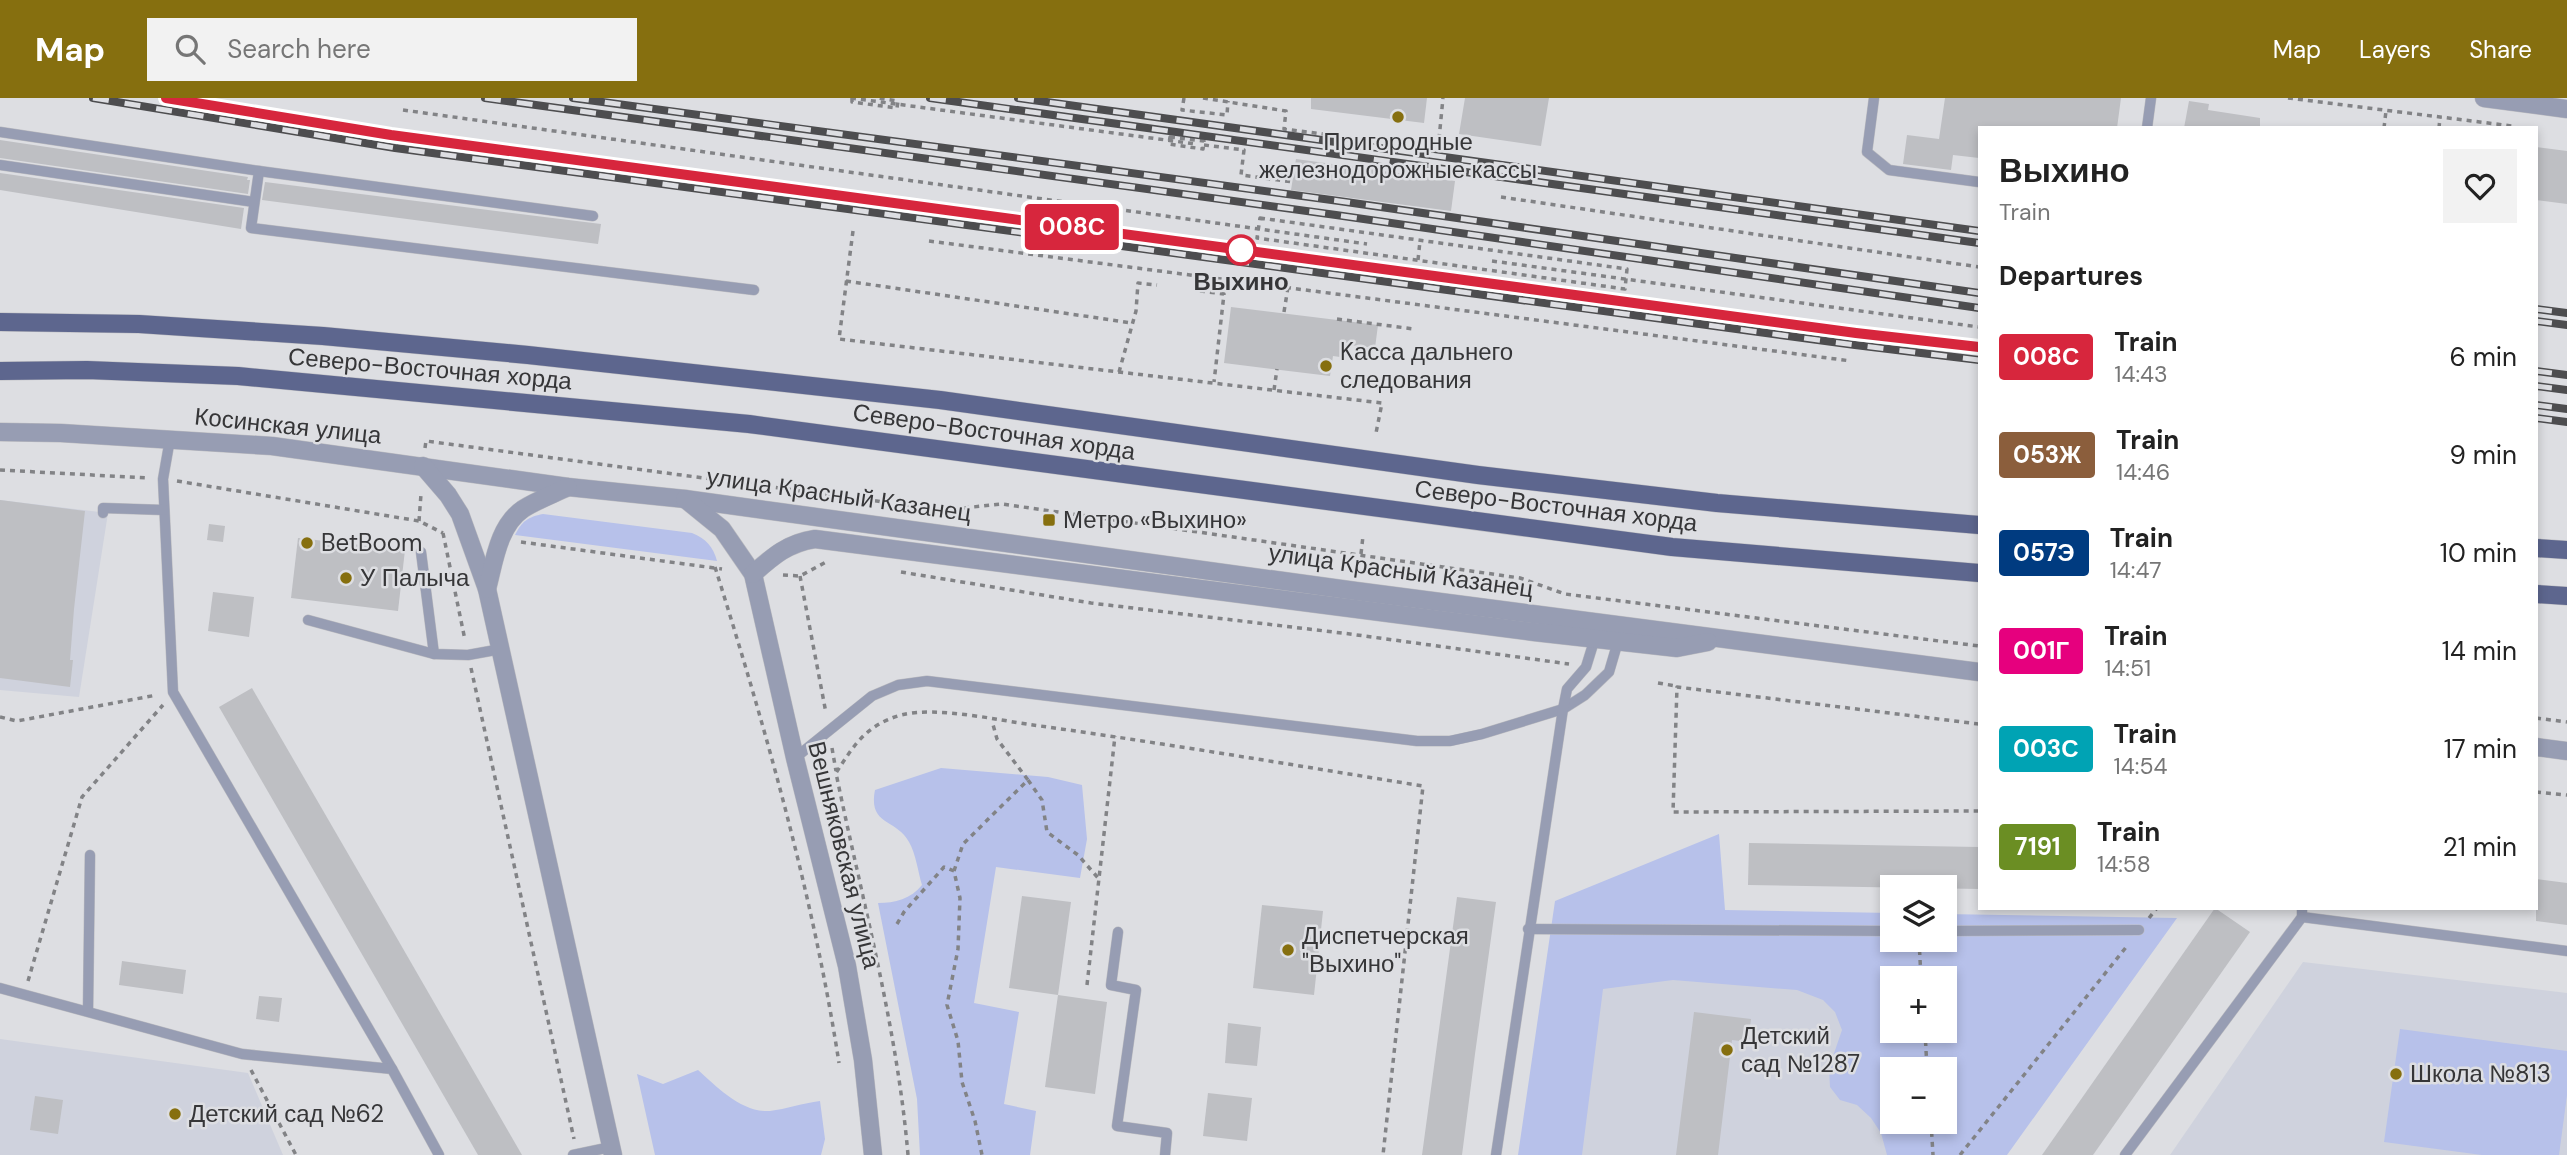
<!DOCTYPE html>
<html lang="en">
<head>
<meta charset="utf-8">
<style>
	body { margin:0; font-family:"DM Sans",sans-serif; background:#f2f2f2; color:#222; height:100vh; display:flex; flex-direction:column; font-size:26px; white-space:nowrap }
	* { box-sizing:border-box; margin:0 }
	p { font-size:23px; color:#767676 }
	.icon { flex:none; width:38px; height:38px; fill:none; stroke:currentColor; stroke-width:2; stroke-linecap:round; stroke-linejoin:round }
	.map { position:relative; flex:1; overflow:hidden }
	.drawer { position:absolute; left:1978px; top:28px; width:560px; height:784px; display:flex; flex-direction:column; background:#fff; border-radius:0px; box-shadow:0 4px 10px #0003 }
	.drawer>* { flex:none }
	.badge { padding:0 14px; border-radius:5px; font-size:24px; line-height:46px }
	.controls { position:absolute; left:1880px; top:777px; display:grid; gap:14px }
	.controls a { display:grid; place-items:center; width:77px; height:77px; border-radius:0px; background:#fff; box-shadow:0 4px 10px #0003; font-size:35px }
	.map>.badge { position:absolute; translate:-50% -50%; box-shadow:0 0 0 4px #fff }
	h2 { padding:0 21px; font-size:26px; line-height:63px }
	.round { display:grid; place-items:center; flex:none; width:74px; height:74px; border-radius:0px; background:#f2f2f2 }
	.headline { display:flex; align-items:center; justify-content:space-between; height:119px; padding:0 21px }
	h1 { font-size:33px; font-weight:700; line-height:52px }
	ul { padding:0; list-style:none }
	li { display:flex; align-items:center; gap:21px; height:98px; padding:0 21px }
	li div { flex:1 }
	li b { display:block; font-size:26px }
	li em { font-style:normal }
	li .badge { min-width:77px; font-weight:700; text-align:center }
	header { display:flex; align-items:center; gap:42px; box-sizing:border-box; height:98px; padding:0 35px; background:#866f0f; color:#fff }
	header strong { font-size:33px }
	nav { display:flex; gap:38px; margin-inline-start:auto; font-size:24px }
	.search { width:490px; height:63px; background:#f2f2f2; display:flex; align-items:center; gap:18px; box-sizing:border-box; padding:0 24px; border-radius:0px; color:#767676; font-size:26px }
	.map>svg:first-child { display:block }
	.built { fill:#cfd2dd }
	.green { fill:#b7c1ea; fill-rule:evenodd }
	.building { fill:#bebfc3 }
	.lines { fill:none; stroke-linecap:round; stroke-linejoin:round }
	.service-casing { stroke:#bcbcc0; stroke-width:11 }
	.minor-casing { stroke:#bcbcc0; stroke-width:19 }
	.primary-casing { stroke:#bcbcc0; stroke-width:19 }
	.path { stroke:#828386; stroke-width:3.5; stroke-dasharray:5 5; stroke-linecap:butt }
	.service { stroke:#979db3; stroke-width:10 }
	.minor { stroke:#979db3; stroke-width:18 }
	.primary { stroke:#5d668e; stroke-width:18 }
	.rail-casing { stroke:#4d4d4f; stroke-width:8 }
	.rail { stroke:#dddee2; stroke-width:5; stroke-dasharray:16; stroke-linecap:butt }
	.line-casing { stroke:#fff; stroke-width:16 }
	.line { stroke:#d7263d; stroke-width:10 }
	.poi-dot { fill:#866f0f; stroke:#dddee2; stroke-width:2.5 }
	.stop-dot { fill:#fff; stroke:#d7263d; stroke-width:3.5 }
	.labels { text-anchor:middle; stroke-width:5; stroke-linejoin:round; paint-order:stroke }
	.poi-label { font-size:24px; fill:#363638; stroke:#dddee2; text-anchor:start }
	.stop-label { font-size:24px; font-weight:bold; fill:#363638; stroke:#dddee2 }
	.street-label { font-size:24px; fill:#363638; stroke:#dddee2 }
</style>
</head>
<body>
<header>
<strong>Map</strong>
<div class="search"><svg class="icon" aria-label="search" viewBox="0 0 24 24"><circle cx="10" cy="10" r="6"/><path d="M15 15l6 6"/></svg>Search here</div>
<nav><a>Map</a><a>Layers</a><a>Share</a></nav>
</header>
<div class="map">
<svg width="2567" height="1057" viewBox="0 0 2567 1057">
	<rect width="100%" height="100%" fill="#dddee2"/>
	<g class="built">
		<polygon points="0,402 108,415 79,599 0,592"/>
		<polygon points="1563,860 1892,894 1892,1024 1889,1057 1542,1057"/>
		<polygon points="2303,864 2567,895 2567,1057 2170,1057"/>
		<polygon points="0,941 248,975 283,1057 0,1057"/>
	</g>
	<g class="green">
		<path d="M543,416L692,435C706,441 713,448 717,463L515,437C522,423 528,419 543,416Z"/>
		<path d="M941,670L1048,679L1082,687L1087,741L1080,780L996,769L974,905L1019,914L1004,1006L1036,1013L1030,1057H920L917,1001L878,805C895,805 911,801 922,787C918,774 916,756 909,744C896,720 868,728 875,692Z"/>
		<path d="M1719,736L1725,812L1892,815V842H1944V816L2177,820L2007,1057H1887L1881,1035L1871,1020L1857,1007L1840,1002L1830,989L1829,970L1842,932L1835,914L1823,902L1797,892L1673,882L1603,891L1582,1057H1518L1555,803ZM1892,880H1944V933H1892ZM1892,971H1944V1024H1892Z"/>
		<polygon points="2400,931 2567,953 2567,997 2559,1057 2482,1057 2384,1044"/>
		<path d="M698,972C717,989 742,1015 770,1013C786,1011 803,1005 820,1003L825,1041L821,1057H655L637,976L663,986Z"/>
	</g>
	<g class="building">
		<polygon points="1311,0 1427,0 1424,25 1311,11"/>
		<polygon points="1465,0 1549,0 1541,48 1459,36"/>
		<polygon points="1945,0 2121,0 2117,30 1979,30 1979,60 1953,57 1951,72 1903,66 1907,37 1939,41"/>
		<polygon points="2189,3 2209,6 2208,12 2260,20 2260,30 2184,30"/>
		<polygon points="0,42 248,79 247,82 250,82 248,96 0,60"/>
		<polygon points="2536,49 2567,53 2567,106 2536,102"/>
		<polygon points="1296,61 1455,83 1451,113 1291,92"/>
		<polygon points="0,75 244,110 241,131 0,92"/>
		<polygon points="265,84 601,126 598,146 262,102"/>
		<polygon points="1231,209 1378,227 1375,250 1341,246 1340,259 1333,258 1330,278 1224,265"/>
		<polygon points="0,402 85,413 74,511 70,562 73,562 70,589 0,580"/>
		<polygon points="209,426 225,428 223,444 207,442"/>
		<polygon points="298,440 405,452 398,513 291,500"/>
		<polygon points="213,494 254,499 249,539 208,533"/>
		<polygon points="252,590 394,835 522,1057 478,1057 219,609"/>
		<polygon points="1749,745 1979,749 1979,791 1748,787"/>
		<polygon points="2536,781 2567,785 2567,827 2536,823"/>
		<polygon points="1022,798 1071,804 1058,897 1009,890"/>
		<polygon points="1457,799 1496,804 1475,956 1462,1057 1422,1057"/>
		<polygon points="1262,807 1323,813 1314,897 1253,890"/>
		<polygon points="2215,810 2250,834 2093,1057 2042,1057"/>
		<polygon points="122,863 186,872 183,896 119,887"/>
		<polygon points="1058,897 1107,904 1095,996 1045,989"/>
		<polygon points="259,898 282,900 279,924 256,921"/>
		<polygon points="1694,914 1751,921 1748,944 1732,942 1718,1057 1676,1057"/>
		<polygon points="1228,925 1261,929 1257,968 1225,965"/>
		<polygon points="1208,995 1252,1000 1247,1043 1203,1038"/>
		<polygon points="35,998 63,1002 58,1036 30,1032"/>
	</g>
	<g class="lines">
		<g class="service-casing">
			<g id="service">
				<polyline points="1874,0 1867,54 1889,72 1979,84"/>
				<polyline points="2147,30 2151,0"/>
				<polyline points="0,34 259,73"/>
				<polyline points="0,67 254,104"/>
				<polyline points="593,118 259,73 251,130 754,192"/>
				<polyline points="170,341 163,381 173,594 392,971"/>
				<polyline points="103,415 103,410 164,412"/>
				<polyline points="421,454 434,556"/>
				<polyline points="308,522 434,556 468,557 501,551"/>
				<polyline points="795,660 872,598 898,587 927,583 1417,643 1450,643 1482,636 1563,611 1585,597 1609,574 1619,540"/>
				<polyline points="2302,819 2567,853"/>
				<polyline points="1528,831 1892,833"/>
				<polyline points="1944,833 2139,832"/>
				<polyline points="1118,834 1111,887 1136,892 1117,1028 1167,1035 1165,1057"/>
				<polyline points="0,890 242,956 392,971 439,1057"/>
				<polyline points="88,913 90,757"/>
				<polyline points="573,1057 611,1049"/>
				<polyline points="1496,1057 1563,611 1567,591 1586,569 1595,540"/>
				<polyline points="2125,1057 2302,819 2302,810"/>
			</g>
		</g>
		<g class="minor-casing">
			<g id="minor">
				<polyline points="2484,0 2567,11"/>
				<polyline points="0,334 61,335 272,348 568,389 685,401 1356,493 1979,574"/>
				<polyline points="423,368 448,397 460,416 487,491 613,1057"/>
				<polyline points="685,401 722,431 753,476 795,660 847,868 863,962 873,1057"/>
				<path d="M753,476C773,458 788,445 815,441L1534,534L1677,550L1708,544"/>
				<path d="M487,491C494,465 498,428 523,411C537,402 554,396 568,389"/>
				<polyline points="2536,649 2567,653"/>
			</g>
		</g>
		<g class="primary-casing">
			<g id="primary">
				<polyline points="0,224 139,226 323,238 528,257 940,302 1478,377 1717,405 1979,427"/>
				<polyline points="0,273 87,272 238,278 749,326 1672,449 1979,475"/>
				<polyline points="2536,450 2567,452"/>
				<polyline points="2536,496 2567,498"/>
			</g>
		</g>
		<g class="path">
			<polyline points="851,0 1196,46"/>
			<polyline points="852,0 852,4 897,10 898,3 878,0"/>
			<polyline points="1184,0 1182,12 1227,17 1228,3"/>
			<polyline points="1203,0 1286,13 1284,31 1331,37"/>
			<polyline points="2288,0 2512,28"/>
			<polyline points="403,12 1367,146"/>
			<polyline points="2384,30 2386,13"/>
			<polyline points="2439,30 2440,19"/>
			<polygon points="1170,39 1204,43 1203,51 1169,46"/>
			<polyline points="1439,41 1443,0"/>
			<polyline points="1204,47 1244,52 1241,77 1293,84"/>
			<polyline points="1501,99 1979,169"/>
			<polygon points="1260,120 1627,171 1625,191 1257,140"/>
			<polyline points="853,133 839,241 1382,305 1376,335"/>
			<polyline points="929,143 1851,263"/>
			<polyline points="1418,162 1420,143"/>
			<polyline points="1492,163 1979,229"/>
			<polyline points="846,183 1132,225"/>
			<polyline points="1200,193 1224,196 1214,284"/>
			<polyline points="1284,214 1288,189"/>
			<polyline points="1337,221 1414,231"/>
			<polyline points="1119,274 1136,213 1138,185 1157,187"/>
			<polyline points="1274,292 1277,271"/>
			<polyline points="425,350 426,343 944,412 1002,406 1520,480 1565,496 1979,548"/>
			<polyline points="0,372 148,380"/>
			<polyline points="177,383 419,423 443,435"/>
			<polyline points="419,423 421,396"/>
			<polyline points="443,435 465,542"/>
			<polyline points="521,444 722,471"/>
			<polyline points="1361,456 1363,438"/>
			<path d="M715,469C766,632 813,797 839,965"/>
			<polyline points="901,474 1091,505 1350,536 1569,566"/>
			<polyline points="783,477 800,478 828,463"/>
			<polyline points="800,478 826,615"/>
			<polyline points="471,570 574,1041"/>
			<polyline points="1658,585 1676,588"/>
			<polyline points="0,619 17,623 157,597"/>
			<polyline points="2536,620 2567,624"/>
			<polyline points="1979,626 1677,589 1673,714 1979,713"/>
			<polyline points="832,650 836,673"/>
			<polyline points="1028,682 1042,702 1047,734 1078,757 1099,781"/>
			<polyline points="2536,694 2567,697"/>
			<polyline points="954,773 963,746 1028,682 997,641 992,623"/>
			<polyline points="2149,820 2157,810"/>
			<polyline points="897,826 904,814 944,769 954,773 960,800 958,851 947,907 958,943 962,984 975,1023 982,1057"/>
			<polyline points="1919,842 1921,880"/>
			<polyline points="28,883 82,699 163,607"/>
			<polyline points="1087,887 1115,638"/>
			<polyline points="1925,933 1927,971"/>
			<polyline points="251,972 296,1057"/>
			<polyline points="1931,1024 1933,1057"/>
			<path d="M908,1057C897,928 862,802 836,675C854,647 866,627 901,617C936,608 997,622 1033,627C1163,645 1293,667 1423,688L1383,1057"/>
			<polyline points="1960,1057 2127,848"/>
		</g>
		<use href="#service" class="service"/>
		<use href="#minor" class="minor"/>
		<use href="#primary" class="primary"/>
		<g class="rail-casing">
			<g id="rail">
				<polyline points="93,0 395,50 1855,247 1979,262"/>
				<polyline points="166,0 391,37 1856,235 1979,249"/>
				<polyline points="485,0 1336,117 1979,210"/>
				<polyline points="573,0 1339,103 1979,195"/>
				<polyline points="930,0 1979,145"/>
				<polyline points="1018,0 1979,133"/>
				<polyline points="2536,211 2567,215"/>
				<polyline points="2536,223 2567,227"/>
				<polyline points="2536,273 2567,277"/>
				<polyline points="2536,288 2567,292"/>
				<polyline points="2536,307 2567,311"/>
				<polyline points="2536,320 2567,324"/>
			</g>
		</g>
		<use href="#rail" class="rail"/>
	</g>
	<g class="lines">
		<g class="line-casing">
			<polyline id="line" points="166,0 391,37 1856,235 1979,249"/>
		</g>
		<use href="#line" class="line"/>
	</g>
	<g class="poi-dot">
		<circle cx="1398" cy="19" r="7"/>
		<circle cx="1326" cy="268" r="7"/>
		<rect x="1042" y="415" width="14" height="14" rx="3.5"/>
		<circle cx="307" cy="445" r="7"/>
		<circle cx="346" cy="480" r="7"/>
		<circle cx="1288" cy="852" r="7"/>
		<circle cx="1727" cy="952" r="7"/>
		<circle cx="2396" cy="976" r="7"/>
		<circle cx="175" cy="1016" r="7"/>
	</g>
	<circle class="stop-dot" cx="1241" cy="152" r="14"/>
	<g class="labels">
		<g class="poi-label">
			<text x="1398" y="52" text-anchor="middle">Пригородные<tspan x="1398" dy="28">железнодорожные кассы</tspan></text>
			<text x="1340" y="262">Kасса дальнего<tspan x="1340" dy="28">следования</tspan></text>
			<text x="1063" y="430">Метро «Выхино»</text>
			<text x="321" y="453">BetBoom</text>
			<text x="360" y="488">У Палыча</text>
			<text x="1302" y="846">Диспетчерская<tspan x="1302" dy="28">"Выхино"</tspan></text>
			<text x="1741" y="946">Детский<tspan x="1741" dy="28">сад №1287</tspan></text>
			<text x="2410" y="984">Школа №813</text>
			<text x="189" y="1024">Детский сад №62</text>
		</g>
		<g class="stop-label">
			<text x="1241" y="192">Выхино</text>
		</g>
		<g class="street-label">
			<text transform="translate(430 271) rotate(5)" y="8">Северо-Восточная хорда</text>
			<text transform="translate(288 328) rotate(6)" y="8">Косинская улица</text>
			<text transform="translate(994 334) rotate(8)" y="8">Северо-Восточная хорда</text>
			<text transform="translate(839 397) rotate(8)" y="8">улица Красный Казанец</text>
			<text transform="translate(1556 408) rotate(7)" y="8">Северо-Восточная хорда</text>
			<text transform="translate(1401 473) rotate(8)" y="8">улица Красный Казанец</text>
			<text transform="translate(844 757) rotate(76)" y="8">Вешняковская улица</text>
		</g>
	</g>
</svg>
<div class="controls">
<a><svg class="icon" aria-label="layers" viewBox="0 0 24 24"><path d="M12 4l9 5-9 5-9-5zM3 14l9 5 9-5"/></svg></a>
<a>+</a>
<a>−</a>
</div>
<b class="badge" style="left:1072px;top:129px;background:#d7263d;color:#fff">008С</b>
<section class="drawer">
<div class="headline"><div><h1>Выхино</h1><p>Train</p></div><a class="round"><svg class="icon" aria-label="heart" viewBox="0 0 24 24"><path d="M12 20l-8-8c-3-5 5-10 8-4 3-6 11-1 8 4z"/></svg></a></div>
<h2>Departures</h2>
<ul>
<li><span class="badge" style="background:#d7263d;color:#fff">008С</span><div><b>Train</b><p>14:43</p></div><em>6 min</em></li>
<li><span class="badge" style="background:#8b5e3c;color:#fff">053Ж</span><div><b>Train</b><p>14:46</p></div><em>9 min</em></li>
<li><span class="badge" style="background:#003b80;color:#fff">057Э</span><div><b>Train</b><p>14:47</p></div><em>10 min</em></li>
<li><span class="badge" style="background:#e6007e;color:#fff">001Г</span><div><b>Train</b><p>14:51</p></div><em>14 min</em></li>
<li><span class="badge" style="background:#00a3b4;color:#fff">003С</span><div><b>Train</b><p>14:54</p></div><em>17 min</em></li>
<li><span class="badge" style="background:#6b8e23;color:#fff">7191</span><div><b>Train</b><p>14:58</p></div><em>21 min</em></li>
</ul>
</section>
</div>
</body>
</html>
